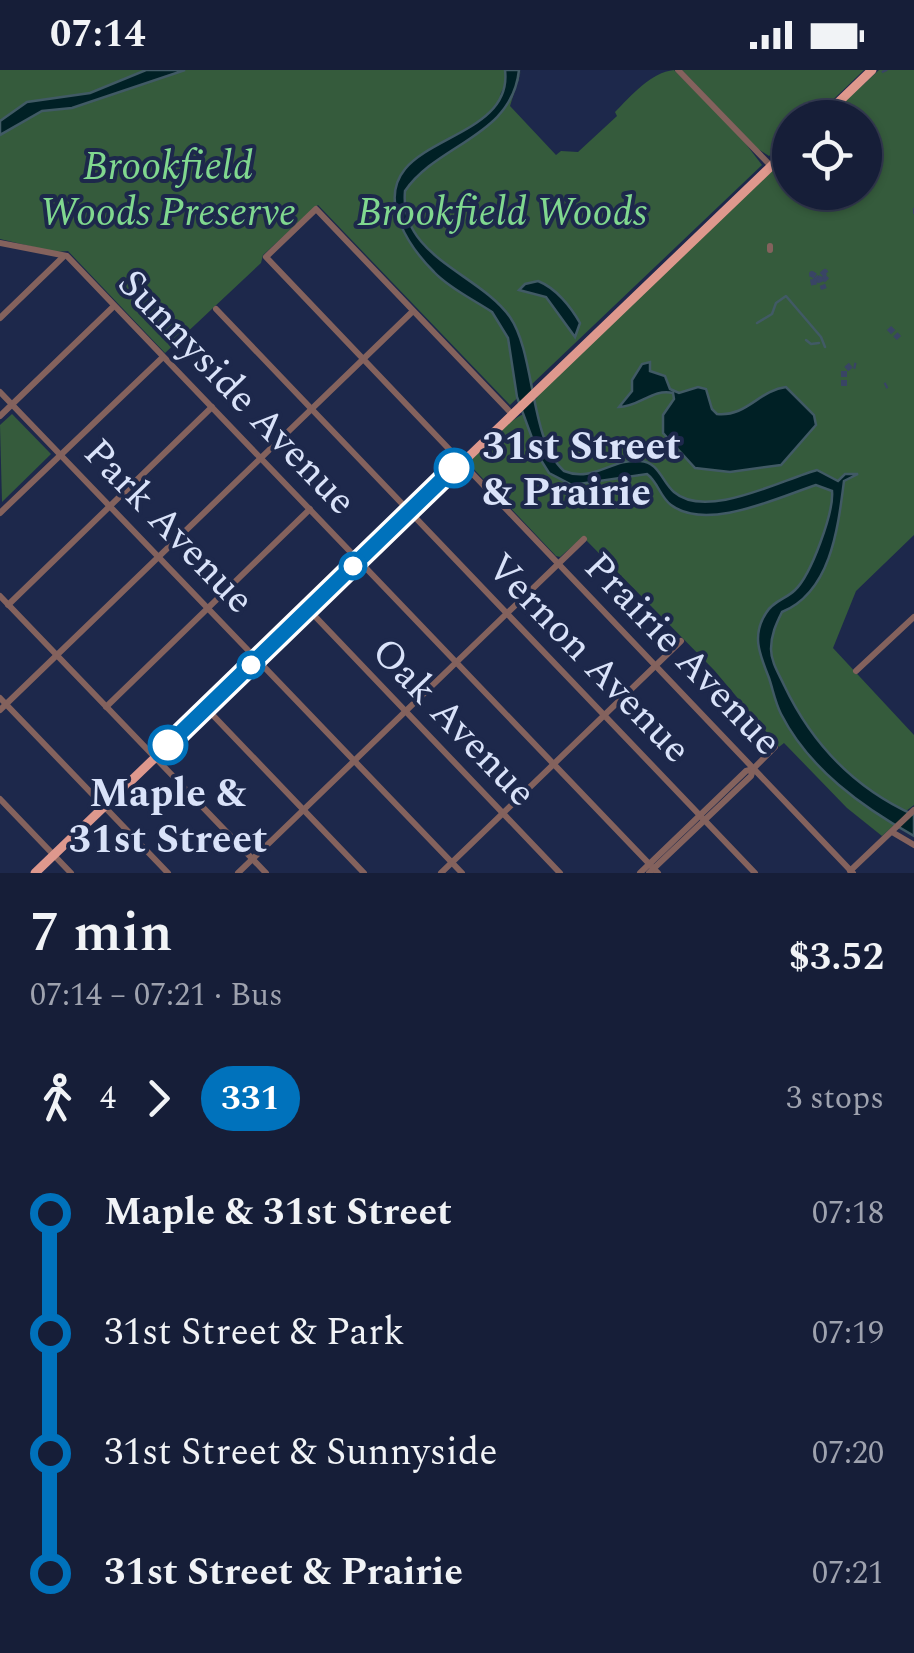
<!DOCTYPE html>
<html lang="en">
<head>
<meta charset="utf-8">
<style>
	body { margin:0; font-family:Spectral,serif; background:#232b43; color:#f1f3f6; height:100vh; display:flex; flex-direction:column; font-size:38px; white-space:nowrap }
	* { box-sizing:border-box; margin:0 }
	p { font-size:32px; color:#9ea2ae }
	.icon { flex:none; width:55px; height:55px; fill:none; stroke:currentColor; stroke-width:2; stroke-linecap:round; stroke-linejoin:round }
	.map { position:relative; height:803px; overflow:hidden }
	.side { display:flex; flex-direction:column; background:#161e38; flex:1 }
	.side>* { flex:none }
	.badge { padding:0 20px; border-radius:32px; font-size:35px; line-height:65px }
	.buttons { position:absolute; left:772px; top:30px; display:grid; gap:20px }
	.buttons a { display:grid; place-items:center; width:110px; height:110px; border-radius:50%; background:#161e38; box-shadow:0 2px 8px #0004,0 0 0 2px #353c53; font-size:50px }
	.map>.badge { position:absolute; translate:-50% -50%; box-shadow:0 0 0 5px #fff }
	.legs { display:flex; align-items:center; gap:15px; height:110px; padding:0 30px; font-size:32px }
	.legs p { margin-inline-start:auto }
	.headline { display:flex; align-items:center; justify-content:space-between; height:170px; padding:0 30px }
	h1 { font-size:55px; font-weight:600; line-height:75px }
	ul { padding:0 30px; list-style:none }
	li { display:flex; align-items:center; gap:35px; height:120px; font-size:38px }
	li i { display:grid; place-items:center; width:15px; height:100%; margin:0 12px; background:currentColor }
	li i::after { content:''; width:25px; height:25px; margin:-12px; border:8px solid; border-radius:50%; background:#161e38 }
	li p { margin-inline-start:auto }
	li:first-child i { background:linear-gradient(#0000 50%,currentColor 0) }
	li:last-child i { background:linear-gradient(currentColor 50%,#0000 0) }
	.status { display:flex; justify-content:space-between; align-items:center; height:70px; padding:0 50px; background:#161e38; direction:ltr }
	.status svg { height:28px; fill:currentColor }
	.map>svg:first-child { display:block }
	.green { fill:#355b3c }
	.water { fill:#002025; stroke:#415a65; stroke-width:2.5 }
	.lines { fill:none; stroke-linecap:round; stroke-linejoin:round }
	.stream { stroke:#415a65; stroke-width:2.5 }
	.minor-tunnel { stroke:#394465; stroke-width:6; stroke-dasharray:6 3; stroke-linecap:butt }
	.minor { stroke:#84625d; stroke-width:6 }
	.major { stroke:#de988d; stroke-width:9 }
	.line-1-casing { stroke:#fff; stroke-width:22 }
	.line-1 { stroke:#0072bc; stroke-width:15 }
	.stop-1-dot { fill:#fff; stroke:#0072bc; stroke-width:5 }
	.labels { text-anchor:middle; stroke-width:8; stroke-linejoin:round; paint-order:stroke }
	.park-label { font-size:40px; font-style:italic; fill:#80d88f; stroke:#1d284b }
	.street-label { font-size:40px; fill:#d9e2f9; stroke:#1d284b }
	.stop-label { font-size:40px; font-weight:bold; fill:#d9e2f9; stroke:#1d284b; text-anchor:start }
</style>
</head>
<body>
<div class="status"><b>07:14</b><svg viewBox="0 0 49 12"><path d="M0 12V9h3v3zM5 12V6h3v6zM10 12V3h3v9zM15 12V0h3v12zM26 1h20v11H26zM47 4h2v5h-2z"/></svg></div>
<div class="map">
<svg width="914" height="803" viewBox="0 0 914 803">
	<rect width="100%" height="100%" fill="#1d284b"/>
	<g class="green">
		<path d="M0,0H505L506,12L500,25L518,12L521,0L510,36L556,85L561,81L578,82L617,46L615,42C631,26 651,2 674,0L739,65L762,95L510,335L318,135L263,185L261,193L165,283L68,181L55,182L0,169Z"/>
		<polygon points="682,0 864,0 815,47 790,48 790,71 769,86 758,79"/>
		<path d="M879,0H914V465L856,521L833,578L914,665V735L906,741L902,739C860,717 831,690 804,652L793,661C817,702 855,729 894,755L882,766L847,738L784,673L779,677L714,600L583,467L560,487L556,486L468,393C488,374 509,346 536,339L535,330L547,315L790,83V122H865V48L828,47Z"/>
		<polygon points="12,344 51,384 2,432 0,355"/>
	</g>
	<g class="water">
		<polygon points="146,0 185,0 72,38 42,41 0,65 0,51 27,32 90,23"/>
		<path d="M505,0H519C512,67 438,73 405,121C399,187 479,203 510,247C536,285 529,370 564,401C593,413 612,388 640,391C659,392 662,412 674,422C706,450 781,410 817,400L838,411L845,404H858L844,411C838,458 831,522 782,542C776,554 771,565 771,579C771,592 779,604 784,615C812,674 854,718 914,745V766C862,737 809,699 781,644C775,632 773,620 769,608C760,585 751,566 766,543C773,531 786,529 795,520C811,505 834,442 832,421L816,415C779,427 707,462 671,435C660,427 658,412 647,404L572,415L549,403L539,387L517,327L508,268L492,242C474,230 449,218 434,202C410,178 378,132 405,99C433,65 512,57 505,0Z"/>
		<path d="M538,211C556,218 571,237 580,253L575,267L546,227L519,220L525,214Z"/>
		<path d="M650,292V301L665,306L670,319L679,323L698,317L706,319L712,339L717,344C747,347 759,320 786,317L814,345L816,355L781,395L730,402L695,398L663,363V345L674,329L673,323C653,318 639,337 619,337L632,321V310L642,294Z"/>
	</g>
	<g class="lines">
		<g class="stream">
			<polyline points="757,253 772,244 776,233 786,226 821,267 825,277"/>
			<polyline points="806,270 811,274 819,273"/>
		</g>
		<g class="minor-tunnel">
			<polyline points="884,0 885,2"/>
			<polyline points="913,141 914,141"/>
			<polyline points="815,211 825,202 827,206 822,211"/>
			<polyline points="814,215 812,204 820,209 824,219"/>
			<polyline points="889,258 899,268"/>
			<polyline points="844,316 844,301 851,295 856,296"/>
			<polyline points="885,316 887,315"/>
		</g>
		<g class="minor">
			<polyline points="678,0 771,96"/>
			<polyline points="0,173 67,186 658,803"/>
			<polyline points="770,176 770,180"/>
			<polyline points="216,239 755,803"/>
			<polyline points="0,248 63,187"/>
			<polyline points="0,322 462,803"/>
			<polyline points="511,343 316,139 266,187 853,803"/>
			<polyline points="0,346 114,236"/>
			<polyline points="0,443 163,287"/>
			<polyline points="0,526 266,803"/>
			<polyline points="8,535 212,337"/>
			<polyline points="309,540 560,803"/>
			<polyline points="856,601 914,547"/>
			<polyline points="0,628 168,803"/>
			<polyline points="106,637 310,439"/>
			<polyline points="206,638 364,803"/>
			<polyline points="0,640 413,241"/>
			<polyline points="0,729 71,803"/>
			<polyline points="892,762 914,775"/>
			<polyline points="850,801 914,740"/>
			<polyline points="238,803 584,469"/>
			<polyline points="441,803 681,571"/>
			<polyline points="640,803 746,701 753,699 775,677"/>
			<polyline points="649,803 751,706 753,700"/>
		</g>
		<g class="major">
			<polyline points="822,48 872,0"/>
			<polyline points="35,803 790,78"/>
		</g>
	</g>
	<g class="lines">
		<g class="line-1-casing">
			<polyline id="line-1" points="168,675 454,398"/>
		</g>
		<use href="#line-1" class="line-1"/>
	</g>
	<g class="stop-1-dot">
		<circle cx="454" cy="398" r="18"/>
		<circle cx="353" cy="496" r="12"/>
		<circle cx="251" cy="595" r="12"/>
		<circle cx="168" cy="675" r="18"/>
	</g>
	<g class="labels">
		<g class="park-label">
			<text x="168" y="109">Brookfield<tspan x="168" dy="46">Woods Preserve</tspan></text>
			<text x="502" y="155">Brookfield Woods</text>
		</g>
		<g class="street-label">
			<text transform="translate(238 321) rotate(46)" y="14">Sunnyside Avenue</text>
			<text transform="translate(170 455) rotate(46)" y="14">Park Avenue</text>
			<text transform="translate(684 583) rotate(46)" y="14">Prairie Avenue</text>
			<text transform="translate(590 587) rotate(46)" y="14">Vernon Avenue</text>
			<text transform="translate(455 651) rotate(46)" y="14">Oak Avenue</text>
		</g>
		<g class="stop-label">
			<text x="482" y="389">31st Street<tspan x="482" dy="46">&amp; Prairie</tspan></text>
			<text x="168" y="736" text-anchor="middle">Maple &amp;<tspan x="168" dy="46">31st Street</tspan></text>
		</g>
	</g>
</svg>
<div class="buttons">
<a><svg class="icon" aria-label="locate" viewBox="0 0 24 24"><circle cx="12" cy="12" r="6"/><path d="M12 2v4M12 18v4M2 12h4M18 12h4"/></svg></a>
</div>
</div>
<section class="side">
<div class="headline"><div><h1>7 min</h1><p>07:14 – 07:21 · Bus</p></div><b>$3.52</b></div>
<div class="legs"><svg class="icon" aria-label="walk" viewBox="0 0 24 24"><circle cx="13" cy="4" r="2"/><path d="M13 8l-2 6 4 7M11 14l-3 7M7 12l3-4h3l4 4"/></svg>4<svg class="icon" aria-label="forward" viewBox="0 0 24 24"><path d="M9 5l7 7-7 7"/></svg><b class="badge" style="background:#0072bc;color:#fff">331</b><p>3 stops</p></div>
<ul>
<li><i style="color:#0072bc"></i><b>Maple &amp; 31st Street</b><p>07:18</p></li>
<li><i style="color:#0072bc"></i><span>31st Street &amp; Park</span><p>07:19</p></li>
<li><i style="color:#0072bc"></i><span>31st Street &amp; Sunnyside</span><p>07:20</p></li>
<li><i style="color:#0072bc"></i><b>31st Street &amp; Prairie</b><p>07:21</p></li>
</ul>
</section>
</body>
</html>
